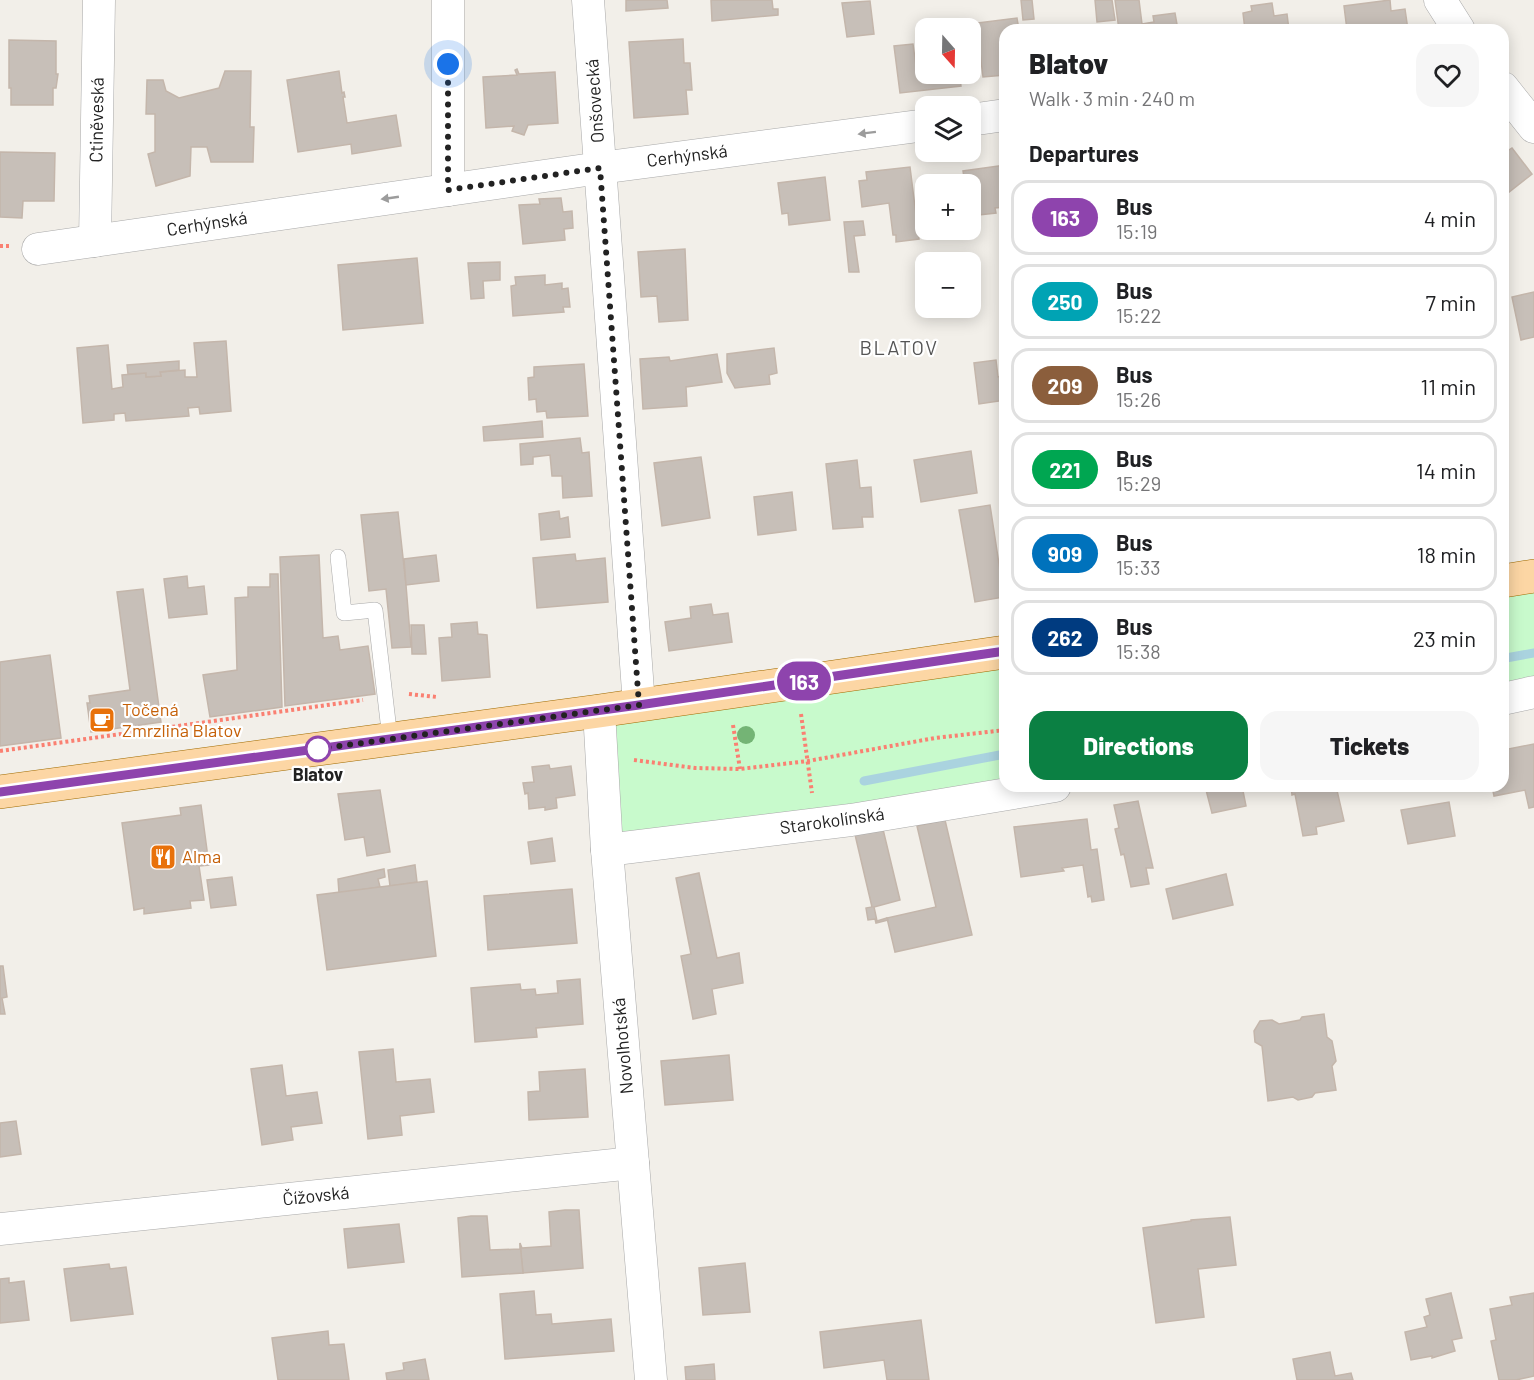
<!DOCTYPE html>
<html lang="en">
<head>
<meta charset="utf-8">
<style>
	body { margin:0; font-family:Barlow,sans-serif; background:#f6f6f6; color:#202124; height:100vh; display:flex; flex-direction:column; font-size:22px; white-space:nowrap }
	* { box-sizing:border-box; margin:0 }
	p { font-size:20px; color:#757577 }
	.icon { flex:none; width:33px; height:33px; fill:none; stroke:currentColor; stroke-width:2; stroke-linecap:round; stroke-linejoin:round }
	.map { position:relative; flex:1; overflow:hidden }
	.side { position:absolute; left:999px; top:24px; width:510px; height:768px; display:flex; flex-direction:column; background:#fff; border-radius:18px; box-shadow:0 3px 15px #0003 }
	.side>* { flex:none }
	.badge { padding:0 12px; border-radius:20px; font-size:21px; line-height:39px }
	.needle { width:39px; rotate:160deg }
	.fabs { position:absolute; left:915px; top:18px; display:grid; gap:12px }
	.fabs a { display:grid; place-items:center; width:66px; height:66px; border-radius:12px; background:#fff; box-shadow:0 3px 15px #0003; font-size:30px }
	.you { position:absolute; width:30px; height:30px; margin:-15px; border:4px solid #fff; border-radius:50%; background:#1a73e8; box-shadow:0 0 0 9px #1a73e833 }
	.map>.badge { position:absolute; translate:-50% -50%; box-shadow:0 0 0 3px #fff }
	h2 { padding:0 30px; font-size:22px; line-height:54px }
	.round { display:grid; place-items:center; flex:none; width:63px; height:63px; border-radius:18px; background:#f6f6f6 }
	.head { display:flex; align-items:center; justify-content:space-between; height:102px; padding:0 30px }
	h1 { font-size:28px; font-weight:800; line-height:45px }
	.action { display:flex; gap:12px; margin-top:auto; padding:12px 30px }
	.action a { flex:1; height:69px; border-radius:18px; background:#0b8043; color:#fff; font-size:24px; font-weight:800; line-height:69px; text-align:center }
	.action a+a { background:#f6f6f6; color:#202124 }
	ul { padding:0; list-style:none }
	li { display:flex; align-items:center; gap:18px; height:75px; margin:0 12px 9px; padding:0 18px; border:3px solid #e0e0e0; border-radius:18px }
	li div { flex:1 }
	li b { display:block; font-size:22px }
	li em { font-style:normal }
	li .badge { min-width:66px; font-weight:700; text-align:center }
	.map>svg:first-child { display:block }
	.park { fill:#c8facc }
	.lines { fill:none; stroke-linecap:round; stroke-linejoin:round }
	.stream { stroke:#aad3df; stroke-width:9 }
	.building { fill:#c7bfb8; stroke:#c4b6ab; stroke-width:1.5 }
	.lane-casing { stroke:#a9a9a9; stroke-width:16 }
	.street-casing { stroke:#a9a9a9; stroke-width:33 }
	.primary-casing { stroke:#a06b00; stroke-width:34 }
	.path { stroke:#fa8072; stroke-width:4; stroke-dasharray:3 3; stroke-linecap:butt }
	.lane { stroke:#fff; stroke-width:15 }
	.street { stroke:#fff; stroke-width:32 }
	.primary { stroke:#fcd6a4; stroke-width:33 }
	.tree { fill:#74b475 }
	.oneway { fill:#9c9c9c }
	.line-casing { stroke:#fff; stroke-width:14 }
	.line { stroke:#8e44ad; stroke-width:9 }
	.walk { stroke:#222; stroke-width:6; stroke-dasharray:0 10.8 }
	.stop-dot { fill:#fff; stroke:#8e44ad; stroke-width:3 }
	.labels { text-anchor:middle; stroke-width:4.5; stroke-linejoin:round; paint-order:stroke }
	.street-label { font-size:18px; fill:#222; stroke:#fff }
	.food-label { font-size:18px; fill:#c56008; stroke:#fff; text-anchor:start }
	.stop-label { font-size:18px; font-weight:bold; fill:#222; stroke:#fff }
	.neighbourhood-label { font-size:20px; letter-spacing:1.5px; fill:#555; stroke:#fff }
</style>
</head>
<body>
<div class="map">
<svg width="1534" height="1380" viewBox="0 0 1534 1380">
	<rect width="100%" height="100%" fill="#f2efe9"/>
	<g class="park">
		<polygon points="1534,579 1534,692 1503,698 1503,583"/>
		<polygon points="1005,653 1005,786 607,850 599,711"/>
	</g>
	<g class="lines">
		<g class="stream">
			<polyline points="1506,658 1534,653"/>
			<polyline points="864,781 1005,754"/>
		</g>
	</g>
	<g class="building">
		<polygon points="626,0 667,0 668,8 626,11"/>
		<polygon points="711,0 772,0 773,9 778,9 778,15 712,21"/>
		<polygon points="1021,0 1032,0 1034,19 1023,20"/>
		<polygon points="1095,0 1112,0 1115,20 1097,22"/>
		<polygon points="1115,0 1139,0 1142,24 1154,22 1153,16 1175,13 1178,30 1119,30"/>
		<polygon points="1390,0 1391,11 1405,9 1408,30 1347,30 1344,6"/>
		<polygon points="870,1 874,34 847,37 842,3"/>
		<polygon points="1272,3 1274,16 1287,14 1289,30 1245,30 1243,13 1252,11 1251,6"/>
		<polygon points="1017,18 1019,30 1005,30 1005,75 983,77 980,52 970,53 970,28 962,28 962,25"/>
		<polygon points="683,39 684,63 690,63 692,90 686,90 688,114 634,118 629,42"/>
		<polygon points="9,40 56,41 56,74 58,74 56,88 53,88 53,105 11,105 11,88 9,88"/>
		<polygon points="913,44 916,66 926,65 926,74 965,74 966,78 960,79 961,86 900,93 894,46"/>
		<polygon points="517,69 519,74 555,72 558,123 528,125 524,135 512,131 514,126 486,128 483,77 517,75 515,70"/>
		<polygon points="225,71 251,71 250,127 254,127 253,162 211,162 207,147 191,147 190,176 156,186 148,154 155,152 155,114 146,114 147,80 163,80 166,91 179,98 219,88"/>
		<polygon points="339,71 342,93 344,92 345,97 343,97 347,123 396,115 401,146 352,154 351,144 298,152 287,80"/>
		<polygon points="1512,148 1532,174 1508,193 1503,186 1503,154"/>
		<polygon points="0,152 55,153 54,201 23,201 22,218 0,217"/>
		<polygon points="1005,165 1005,210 1005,207 995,208 996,213 970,216 970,184 965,184 963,171"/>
		<polygon points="910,167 919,239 896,242 896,235 893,235 889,203 862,207 859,181 867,180 866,172"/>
		<polygon points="825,177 830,220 789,225 788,213 782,214 778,183"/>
		<polygon points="561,198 563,212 572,211 573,228 564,229 565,240 523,244 519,205 540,204 539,199"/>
		<polygon points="863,221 865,235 854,236 859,272 849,272 844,222"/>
		<polygon points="685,249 688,320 659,322 657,296 641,297 638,252"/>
		<polygon points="417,258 423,323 343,330 338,265"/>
		<polygon points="500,262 500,280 483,281 484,298 471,299 468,263"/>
		<polygon points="545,275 545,285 562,283 562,289 568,288 570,307 563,307 564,312 513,316 511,286 516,285 515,277"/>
		<polygon points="1534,292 1534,337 1521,340 1512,297"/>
		<polygon points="226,341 231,411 200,414 199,407 188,408 189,416 126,421 125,413 114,414 114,420 83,423 77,348 108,345 112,389 123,387 122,375 146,373 146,377 161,376 160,372 185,370 185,377 197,377 194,343"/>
		<polygon points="774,348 777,373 769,375 770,384 735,388 727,373 727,354"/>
		<polygon points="717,354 722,382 686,387 687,406 643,409 640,359 669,357 670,361"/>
		<polygon points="996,360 998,377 1005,376 1005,400 979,404 974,363"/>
		<polygon points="179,361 179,370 160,372 161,376 146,377 146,373 128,374 127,365"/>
		<polygon points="584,364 588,416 547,418 546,411 537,412 536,399 529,400 528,378 534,377 534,367"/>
		<polygon points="542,421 543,437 484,441 483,427"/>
		<polygon points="580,438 582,453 589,452 592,496 563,498 562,476 552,476 550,455 533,457 533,464 521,465 520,444"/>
		<polygon points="971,451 977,493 921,502 914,460"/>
		<polygon points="701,457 710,518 662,526 654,463"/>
		<polygon points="857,460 860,488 871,487 873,517 862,517 863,527 833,529 826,464"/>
		<polygon points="792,492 796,530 758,535 754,497"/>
		<polygon points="990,505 1004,597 975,602 959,510"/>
		<polygon points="559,511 560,519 568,517 570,537 541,540 539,514"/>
		<polygon points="398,512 406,585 411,647 392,648 386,589 369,591 361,515"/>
		<polygon points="575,554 576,561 605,558 608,602 537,608 533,558"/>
		<polygon points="319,555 323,638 338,636 340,650 368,646 375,694 285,706 280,557"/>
		<polygon points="436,555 439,581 406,585 404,559"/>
		<polygon points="270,574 278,574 282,707 210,717 203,675 237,670 235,598 248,597 248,587 270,587"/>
		<polygon points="187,576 188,588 204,586 207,614 169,618 164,579"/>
		<polygon points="143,589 161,722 91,732 87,703 90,703 89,696 130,690 117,592"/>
		<polygon points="711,604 713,615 728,613 732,642 669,651 665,622 691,618 690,607"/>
		<polygon points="477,622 478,634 487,635 490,677 442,681 439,638 452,637 451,624"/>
		<polygon points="411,625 424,625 426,654 412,654"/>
		<polygon points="50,655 61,738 0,746 0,662"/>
		<polygon points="1534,744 1534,807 1529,808 1525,790 1494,796 1492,786 1503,786 1503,750"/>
		<polygon points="549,765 550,769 571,766 575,795 556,798 557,808 545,810 545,807 529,809 528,793 525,794 523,783 534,782 532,767"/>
		<polygon points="1205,786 1242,786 1246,806 1212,813"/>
		<polygon points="1291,786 1336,786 1344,821 1316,827 1317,834 1303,836 1295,794 1292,795"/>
		<polygon points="380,790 390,852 367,856 364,837 345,840 338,794"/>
		<polygon points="1138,801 1153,868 1146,868 1149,884 1131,887 1124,854 1121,855 1115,829 1119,828 1114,805"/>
		<polygon points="1449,802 1455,836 1408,844 1401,810"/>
		<polygon points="201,805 209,865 199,866 204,900 190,901 191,908 144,914 144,908 134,910 122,823 181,815 180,808"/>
		<polygon points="1087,819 1091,850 1097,849 1104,900 1092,902 1091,896 1088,897 1083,865 1062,868 1064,871 1021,877 1014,827"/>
		<polygon points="945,820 972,935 895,952 887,918 936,907 917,826"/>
		<polygon points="881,821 900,900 874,907 877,921 887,918 888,920 876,923 875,919 868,920 866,908 872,907 853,826"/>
		<polygon points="552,838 555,861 531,864 528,842"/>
		<polygon points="415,865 417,882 390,886 388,870"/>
		<polygon points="384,869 385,877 378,879 380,887 339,893 338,879"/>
		<polygon points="699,873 717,958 739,953 743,983 712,989 716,1014 693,1019 681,956 691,954 676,878"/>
		<polygon points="1226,874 1233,905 1173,919 1166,889"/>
		<polygon points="232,877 236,905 211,908 207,880"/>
		<polygon points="427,881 436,956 327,970 317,895"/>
		<polygon points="572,889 577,943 488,950 484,896"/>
		<polygon points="0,966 3,966 7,997 2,998 5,1014 0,1014"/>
		<polygon points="580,979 583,1024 536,1028 537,1037 475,1042 471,988 520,984 521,990 535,989 536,995 558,993 557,981"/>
		<polygon points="1324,1014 1327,1037 1332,1041 1336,1061 1332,1066 1336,1090 1315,1093 1312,1097 1298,1100 1293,1097 1268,1101 1262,1046 1255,1042 1254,1031 1260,1021 1272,1020 1279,1024 1300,1020 1302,1017"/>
		<polygon points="393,1049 396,1082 430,1079 434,1112 400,1116 402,1135 368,1139 359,1052"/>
		<polygon points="729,1055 733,1100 665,1105 661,1061"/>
		<polygon points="282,1065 286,1096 317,1092 322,1123 291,1127 293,1140 262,1145 251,1069"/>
		<polygon points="585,1069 588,1117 529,1120 528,1092 540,1091 539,1072"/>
		<polygon points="16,1121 21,1154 0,1157 0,1123"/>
		<polygon points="565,1210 579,1210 583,1268 523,1273 520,1243 522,1248 551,1246 549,1212"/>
		<polygon points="471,1216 487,1216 490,1250 520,1249 520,1243 523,1273 462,1277 458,1218"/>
		<polygon points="1230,1217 1236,1265 1198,1269 1204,1317 1156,1323 1143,1228 1191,1221 1191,1220"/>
		<polygon points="399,1224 404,1262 348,1268 344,1229"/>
		<polygon points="745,1263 750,1312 703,1315 699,1268"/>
		<polygon points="109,1264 110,1269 126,1267 133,1314 71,1321 64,1269"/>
		<polygon points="9,1278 9,1283 24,1281 29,1320 0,1323 0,1279"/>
		<polygon points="534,1291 536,1315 551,1314 552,1324 611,1319 614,1351 505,1359 500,1294"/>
		<polygon points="1451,1293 1462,1338 1452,1340 1455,1351 1432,1358 1432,1356 1411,1360 1405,1332 1427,1327 1424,1317 1430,1315 1426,1299"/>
		<polygon points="1534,1293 1534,1376 1516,1380 1499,1380 1491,1341 1496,1340 1490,1309 1512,1305 1510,1297"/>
		<polygon points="921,1320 929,1380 887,1380 884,1360 824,1368 820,1332"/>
		<polygon points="328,1331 329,1345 344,1344 349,1380 278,1380 272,1338"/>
		<polygon points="1330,1352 1335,1376 1351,1373 1353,1380 1297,1380 1293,1359"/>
		<polygon points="425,1359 429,1380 387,1380 386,1373 404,1370 403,1363"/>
		<polygon points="714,1364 715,1380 686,1380 685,1367"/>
	</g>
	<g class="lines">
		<g class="lane-casing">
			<polyline id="lane" points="338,557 344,613 375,610 390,739"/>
		</g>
		<g class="street-casing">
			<g id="street">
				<polyline points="588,0 639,705"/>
				<polyline points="1440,0 1459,30"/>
				<polyline points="1503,88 1534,127"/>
				<polyline points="970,120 1005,115"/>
				<polyline points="448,190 448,0"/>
				<polyline points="95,241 99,0"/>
				<polyline points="38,249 600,168 926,125"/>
				<polyline points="1503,699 1534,692"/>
				<polyline points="599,711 607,850 651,1380"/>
				<polyline points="607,850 851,820 1055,786"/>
				<polyline points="0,1229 633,1163"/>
			</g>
		</g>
		<g class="primary-casing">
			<g id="primary">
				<polyline points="1503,581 1534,576"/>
				<polyline points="0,792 599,711 1005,652"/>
			</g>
		</g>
		<g class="path">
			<polyline points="0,246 9,246"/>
			<polyline points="409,694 437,697"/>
			<polyline points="801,714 812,793"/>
			<polyline points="733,725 740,769"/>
			<polyline points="0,751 363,700"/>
			<polyline points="634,760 695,768 740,769 808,761 935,738 1005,730"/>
		</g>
		<use href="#lane" class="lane"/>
		<use href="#street" class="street"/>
		<use href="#primary" class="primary"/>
	</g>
	<circle class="tree" cx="746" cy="735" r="9"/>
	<defs><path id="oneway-solid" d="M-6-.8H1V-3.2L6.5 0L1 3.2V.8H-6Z" transform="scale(1.5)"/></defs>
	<g class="oneway">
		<use href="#oneway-solid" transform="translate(867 133) rotate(173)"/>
		<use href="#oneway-solid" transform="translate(390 198) rotate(172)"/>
	</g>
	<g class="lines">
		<g class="line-casing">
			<polyline id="line" points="0,792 639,705 1005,651"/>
		</g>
		<use href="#line" class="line"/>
		<polyline class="walk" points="318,749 639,705 600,168 448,190 448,64"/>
	</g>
	<defs>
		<g id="cafe-square" transform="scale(1.35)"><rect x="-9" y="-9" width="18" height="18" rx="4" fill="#e8710a" stroke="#fff"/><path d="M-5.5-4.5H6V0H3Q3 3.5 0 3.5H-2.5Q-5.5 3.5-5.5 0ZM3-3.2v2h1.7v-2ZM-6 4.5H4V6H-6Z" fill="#fff"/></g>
		<g id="restaurant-square" transform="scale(1.35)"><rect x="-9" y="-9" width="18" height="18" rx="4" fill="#e8710a" stroke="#fff"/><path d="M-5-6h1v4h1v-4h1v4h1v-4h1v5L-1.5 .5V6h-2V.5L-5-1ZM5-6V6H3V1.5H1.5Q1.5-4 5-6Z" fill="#fff"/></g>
	</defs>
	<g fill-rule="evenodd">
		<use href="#cafe-square" x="102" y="720"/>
		<use href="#restaurant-square" x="163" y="857"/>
	</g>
	<circle class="stop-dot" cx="318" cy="749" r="12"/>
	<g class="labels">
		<g class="street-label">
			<text transform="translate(595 101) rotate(-94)" y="6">Onšovecká</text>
			<text transform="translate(97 120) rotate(-89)" y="6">Ctiněveská</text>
			<text transform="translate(687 156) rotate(-7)" y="6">Cerhýnská</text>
			<text transform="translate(207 224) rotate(-9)" y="6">Cerhýnská</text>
			<text transform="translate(832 821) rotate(-8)" y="6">Starokolínská</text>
			<text transform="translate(623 1046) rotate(-95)" y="6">Novolhotská</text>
			<text transform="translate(316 1196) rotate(-6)" y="6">Čížovská</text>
		</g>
		<g class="food-label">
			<text x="122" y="716">Točená<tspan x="122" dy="21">Zmrzlina Blatov</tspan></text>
			<text x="182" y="863">Alma</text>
		</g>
		<g class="stop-label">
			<text x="318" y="781">Blatov</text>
		</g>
		<g class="neighbourhood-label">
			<text x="899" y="355">BLATOV</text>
		</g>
	</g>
</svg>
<div class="fabs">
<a><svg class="needle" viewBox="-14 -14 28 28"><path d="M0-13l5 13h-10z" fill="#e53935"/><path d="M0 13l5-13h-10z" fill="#757577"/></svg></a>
<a><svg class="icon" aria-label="layers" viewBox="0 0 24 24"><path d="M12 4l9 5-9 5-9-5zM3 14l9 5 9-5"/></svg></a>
<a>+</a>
<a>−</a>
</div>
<div class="you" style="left:448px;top:64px"></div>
<b class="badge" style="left:804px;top:681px;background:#8e44ad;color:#fff">163</b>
<section class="side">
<div class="head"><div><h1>Blatov</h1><p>Walk · 3 min · 240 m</p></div><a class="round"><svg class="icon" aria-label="heart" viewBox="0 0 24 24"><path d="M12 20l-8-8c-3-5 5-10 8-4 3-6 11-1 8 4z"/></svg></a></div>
<h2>Departures</h2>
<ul>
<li><span class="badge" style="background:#8e44ad;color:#fff">163</span><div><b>Bus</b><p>15:19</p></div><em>4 min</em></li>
<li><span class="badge" style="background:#00a3b4;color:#fff">250</span><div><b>Bus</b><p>15:22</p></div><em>7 min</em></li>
<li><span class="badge" style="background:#8b5e3c;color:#fff">209</span><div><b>Bus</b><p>15:26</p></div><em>11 min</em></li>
<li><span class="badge" style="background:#00a651;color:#fff">221</span><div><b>Bus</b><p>15:29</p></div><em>14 min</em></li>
<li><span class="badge" style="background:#0072bc;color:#fff">909</span><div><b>Bus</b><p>15:33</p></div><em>18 min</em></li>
<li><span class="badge" style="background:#003b80;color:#fff">262</span><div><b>Bus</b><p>15:38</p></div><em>23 min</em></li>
</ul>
<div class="action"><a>Directions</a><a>Tickets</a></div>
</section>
</div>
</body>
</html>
